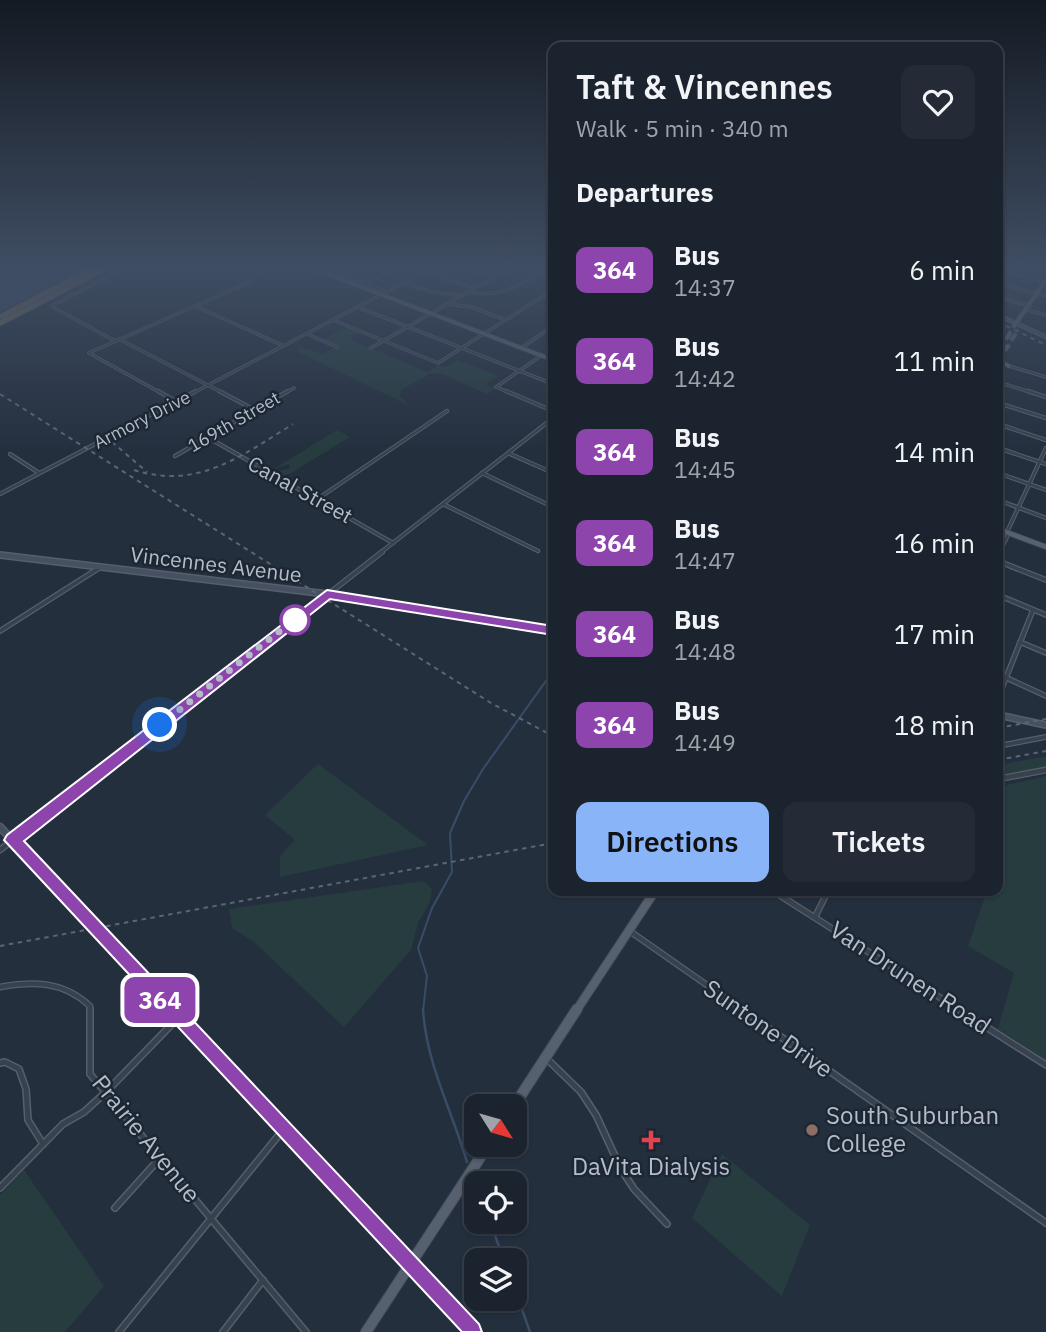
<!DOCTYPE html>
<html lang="en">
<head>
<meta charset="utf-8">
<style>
	body { margin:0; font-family:"IBM Plex Sans",sans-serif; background:#242b36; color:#f1f3f6; height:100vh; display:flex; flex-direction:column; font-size:26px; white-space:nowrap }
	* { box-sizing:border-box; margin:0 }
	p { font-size:23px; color:#a0a4aa }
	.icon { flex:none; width:38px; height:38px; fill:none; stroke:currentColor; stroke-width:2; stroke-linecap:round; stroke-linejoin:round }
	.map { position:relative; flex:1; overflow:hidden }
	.side { position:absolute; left:548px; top:42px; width:455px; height:854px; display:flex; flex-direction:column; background:#1b232e; border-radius:14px; box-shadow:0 2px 5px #0004,0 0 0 2px #39404a }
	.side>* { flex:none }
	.badge { padding:0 14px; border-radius:10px; font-size:24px; line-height:46px }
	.needle { width:46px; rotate:127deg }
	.fabs { position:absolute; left:464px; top:1094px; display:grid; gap:14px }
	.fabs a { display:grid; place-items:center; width:63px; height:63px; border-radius:14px; background:#1b232e; box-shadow:0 2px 5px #0004,0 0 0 2px #39404a; font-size:35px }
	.you { position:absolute; width:35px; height:35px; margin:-18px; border:5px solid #fff; border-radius:50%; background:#1a73e8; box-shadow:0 0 0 10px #1a73e833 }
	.map>.badge { position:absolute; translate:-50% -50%; box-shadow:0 0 0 4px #fff }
	h2 { padding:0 28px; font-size:26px; line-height:63px }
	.round { display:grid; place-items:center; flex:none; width:74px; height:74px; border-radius:14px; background:#242b36 }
	.overview { display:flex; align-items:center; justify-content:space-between; height:119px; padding:0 28px }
	h1 { font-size:33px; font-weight:600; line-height:52px }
	.primary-button { display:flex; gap:14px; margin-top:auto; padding:14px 28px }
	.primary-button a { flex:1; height:80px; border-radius:14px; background:#8ab4f8; color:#111; font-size:28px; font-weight:600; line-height:80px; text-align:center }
	.primary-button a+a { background:#242b36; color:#f1f3f6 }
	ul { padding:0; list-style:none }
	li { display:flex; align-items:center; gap:21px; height:91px; padding:0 28px }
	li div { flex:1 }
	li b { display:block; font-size:26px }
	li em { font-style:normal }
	li .badge { min-width:77px; font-weight:700; text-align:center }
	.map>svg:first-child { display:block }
	.green { fill:#263c3f }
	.water { fill:#394c67 }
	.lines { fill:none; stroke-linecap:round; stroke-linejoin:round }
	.stream-far1 { stroke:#394c67; stroke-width:2 }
	.stream { stroke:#394c67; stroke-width:2.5 }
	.primary-tunnel { stroke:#3a4453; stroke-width:3.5; stroke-dasharray:3.5 2; stroke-linecap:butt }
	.street-far4-casing { stroke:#565f6c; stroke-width:3.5 }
	.street-far3-casing { stroke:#565f6c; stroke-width:4.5 }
	.street-far2-casing { stroke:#565f6c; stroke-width:6 }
	.street-far1-casing { stroke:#565f6c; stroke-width:7 }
	.street-casing { stroke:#565f6c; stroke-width:8 }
	.secondary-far3-casing { stroke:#565f6c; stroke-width:5 }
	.secondary-far2-casing { stroke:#565f6c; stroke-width:8 }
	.secondary-far1-casing { stroke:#565f6c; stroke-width:9 }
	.secondary-casing { stroke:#565f6c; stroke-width:10 }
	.primary-far3-casing { stroke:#414a57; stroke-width:5 }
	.primary-far2-casing { stroke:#414a57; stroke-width:6 }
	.primary-far1-casing { stroke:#414a57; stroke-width:10 }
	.primary-casing { stroke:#414a57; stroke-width:12 }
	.highway-casing { stroke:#434c59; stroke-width:7 }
	.street-far4 { stroke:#38414e; stroke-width:2 }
	.street-far3 { stroke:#38414e; stroke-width:2.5 }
	.street-far2 { stroke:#38414e; stroke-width:3.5 }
	.street-far1 { stroke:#38414e; stroke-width:4.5 }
	.street { stroke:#38414e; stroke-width:5 }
	.secondary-far3 { stroke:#465061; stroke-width:3.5 }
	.secondary-far2 { stroke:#465061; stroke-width:5 }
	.secondary-far1 { stroke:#465061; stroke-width:6 }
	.secondary { stroke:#465061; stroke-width:8 }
	.primary-far3 { stroke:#56606e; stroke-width:3.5 }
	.primary-far2 { stroke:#56606e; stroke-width:4.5 }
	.primary-far1 { stroke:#56606e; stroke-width:8 }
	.primary { stroke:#56606e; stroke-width:10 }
	.highway { stroke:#746855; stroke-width:5 }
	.rail { stroke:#5a6575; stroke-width:2; stroke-dasharray:4.5 4.5; stroke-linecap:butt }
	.line { fill:#8e44ad; stroke:#fff; stroke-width:2 }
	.walk { stroke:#b4bcc9; stroke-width:7; stroke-dasharray:0 12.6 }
	.stop-dot { fill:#fff; stroke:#8e44ad; stroke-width:3.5 }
	.education-dot { fill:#8d6e63; stroke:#1d2633; stroke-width:2.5 }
	.health-dot { fill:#e0444e; stroke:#1d2633; stroke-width:2.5 }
	.labels { text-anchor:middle; stroke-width:5; stroke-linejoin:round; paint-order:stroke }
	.far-street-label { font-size:18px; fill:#b4bcc9; stroke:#1d2633 }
	.street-label { font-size:21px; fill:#b4bcc9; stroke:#1d2633 }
	.near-street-label { font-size:24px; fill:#b4bcc9; stroke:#1d2633 }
	.near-poi-label { font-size:24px; fill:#b4bcc9; stroke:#1d2633; text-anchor:start }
</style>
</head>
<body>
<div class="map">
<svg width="1046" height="1332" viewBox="0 0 1046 1332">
	<rect width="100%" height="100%" fill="#242f3e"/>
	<g class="green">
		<polygon points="347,327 361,333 350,336 354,341 427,372 439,365 446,367 457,360 499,376 486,384 495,388 487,394 445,375 431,373 401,390 400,396 408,405 298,352 297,350 301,347 323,354 337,346 322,340"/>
		<polygon points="337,430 350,437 291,473 282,476 278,474 278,471 289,469 289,464 272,470"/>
		<polygon points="1046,756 1046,767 998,776 998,765"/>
		<polygon points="318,764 428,845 280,877 280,856 295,840 265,815"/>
		<polygon points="1046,776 1046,1060 998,1029 1014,973 968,946 987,891 998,891 998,813 1006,791 998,787"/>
		<polygon points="423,881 432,889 430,902 418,923 411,950 344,1027 254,942 232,928 229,909"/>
		<polygon points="722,1154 810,1225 782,1296 692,1218"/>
		<polygon points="24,1170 104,1286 65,1332 0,1332 0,1195"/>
	</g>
	<polygon class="water" points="0,265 92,265 0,312"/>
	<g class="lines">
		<polyline class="stream-far1" points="423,1011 427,976 418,948 432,908 452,872 450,833 464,801 483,769 553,671"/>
		<g class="stream">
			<path d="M423,1009C426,1063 452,1111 467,1162"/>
			<polyline points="490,1222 504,1260"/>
			<polyline points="514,1287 530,1332"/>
		</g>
		<polyline class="primary-tunnel" points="1017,332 1019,328"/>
		<g class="street-far4-casing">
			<g id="street-far4">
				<polyline points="407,265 475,288"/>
				<polyline points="459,265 495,277"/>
				<polyline points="510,265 553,279"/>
				<polyline points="1030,265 1046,269"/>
				<polyline points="322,267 388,292"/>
				<polyline points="998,270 1045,282"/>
				<polyline points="343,274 361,265"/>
				<polyline points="366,283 400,265"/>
				<polyline points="405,283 427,291 462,296"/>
				<polyline points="998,283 1046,296"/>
				<path d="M469,292C496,298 516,288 538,274"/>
				<polyline points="998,297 1030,306"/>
				<polyline points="448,304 471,307 506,320"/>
				<polyline points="195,306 284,346"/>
				<polyline points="360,308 553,384"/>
				<polyline points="1027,310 1046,315"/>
				<polyline points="333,320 438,363 553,290"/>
				<polyline points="307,334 337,347"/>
				<polyline points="119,339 223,393"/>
				<polyline points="115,341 51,306 131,265"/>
				<polyline points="371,348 513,266"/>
				<polyline points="521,348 553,326"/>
				<polyline points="89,353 247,283 267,265"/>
				<polyline points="89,353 161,393"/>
				<polyline points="1009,366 1046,377"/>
				<polyline points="998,382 1033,393"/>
				<polyline points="496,387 510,393"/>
				<polyline points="496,387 542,355"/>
				<polyline points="193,393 438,265"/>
				<polyline points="285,393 294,388"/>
			</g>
		</g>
		<g class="street-far3-casing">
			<g id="street-far3">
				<polyline points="158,391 177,402"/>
				<polyline points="219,391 255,410"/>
				<polyline points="506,391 553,411"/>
				<polyline points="1028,391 1046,397"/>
				<polyline points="998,403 1046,418"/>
				<polyline points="998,424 1046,440"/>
				<polyline points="207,437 393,543"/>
				<polyline points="998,448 1046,464"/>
				<polyline points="508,453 553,473"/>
				<polyline points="10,454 39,473"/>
				<polyline points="175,456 288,391"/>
				<polyline points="482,473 553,507"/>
				<polyline points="998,473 1046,490"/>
				<polyline points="0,494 196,391"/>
				<polyline points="316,500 447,411"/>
				<polyline points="998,500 1046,518"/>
				<polyline points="443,504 538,551"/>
				<polyline points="1007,532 1046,448"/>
				<polyline points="380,553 553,418"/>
				<polyline points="999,553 1009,533"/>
			</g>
		</g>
		<g class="street-far2-casing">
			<g id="street-far2">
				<polyline points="998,555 1000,552"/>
				<polyline points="998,561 1046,580"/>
				<polyline points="998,595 1046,615"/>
				<polyline points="0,631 99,568"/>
				<polyline points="1020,642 1046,653"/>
				<polyline points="998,674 1046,696"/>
				<polyline points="998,698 1033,610"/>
				<polyline points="998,746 1046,737"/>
				<polyline points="121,756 382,552"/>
			</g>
		</g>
		<g class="street-far1-casing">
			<g id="street-far1">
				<polyline points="998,779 1046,770"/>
				<polyline points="0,850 123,754"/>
				<polyline points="773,891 961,1011"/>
				<polyline points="815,917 828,891"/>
				<polyline points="631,932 744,1011"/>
				<path d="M0,987C34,981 63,981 90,1006V1011"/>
			</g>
		</g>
		<g class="street-casing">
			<g id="street">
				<polyline points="90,1009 90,1074 306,1332"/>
				<polyline points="741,1009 1046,1223"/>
				<polyline points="958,1009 1046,1065"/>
				<polyline points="546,1058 581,1092 596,1115 621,1169 634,1189 667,1224"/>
				<polyline points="0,1063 5,1062 19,1069 26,1089 28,1120 43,1144"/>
				<polyline points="0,1188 63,1124 84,1112 106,1092 177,1019"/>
				<polyline points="115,1208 160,1158"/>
				<polyline points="119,1332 282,1131"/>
				<polyline points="223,1332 263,1280"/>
			</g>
		</g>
		<g class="secondary-far3-casing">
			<polyline id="secondary-far3" points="998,315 1046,337"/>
		</g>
		<g class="secondary-far2-casing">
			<g id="secondary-far2">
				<polyline points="0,555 327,594 553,630"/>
				<polyline points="998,715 1046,725"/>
			</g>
		</g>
		<g class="secondary-far1-casing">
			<polyline id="secondary-far1" points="0,827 171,1011"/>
		</g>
		<g class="secondary-casing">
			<polyline id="secondary" points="170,1009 470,1332"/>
		</g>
		<g class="primary-far3-casing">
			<g id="primary-far3">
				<polyline points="304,265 553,360"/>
				<polyline points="1014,326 1046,280"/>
				<polyline points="1007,338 1010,333"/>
				<polyline points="1012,339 1015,335"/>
				<polyline points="1001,348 1003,345"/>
				<polyline points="1006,349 1008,346"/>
				<polyline points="998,356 1001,362 1009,366"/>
			</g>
		</g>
		<g class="primary-far2-casing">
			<polyline id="primary-far2" points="998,529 1046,547"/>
		</g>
		<g class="primary-far1-casing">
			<polyline id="primary-far1" points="576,1011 655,891"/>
		</g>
		<g class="primary-casing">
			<g id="primary">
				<polyline points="514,1106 577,1009"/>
				<polyline points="366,1332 489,1144"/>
			</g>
		</g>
		<g class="highway-casing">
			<g id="highway">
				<polyline points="2,316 99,265"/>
				<polyline points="0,323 112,265"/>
			</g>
		</g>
		<use href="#street-far4" class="street-far4"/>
		<use href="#street-far3" class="street-far3"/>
		<use href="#street-far2" class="street-far2"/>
		<use href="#street-far1" class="street-far1"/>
		<use href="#street" class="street"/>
		<use href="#secondary-far3" class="secondary-far3"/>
		<use href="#secondary-far2" class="secondary-far2"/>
		<use href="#secondary-far1" class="secondary-far1"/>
		<use href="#secondary" class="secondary"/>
		<use href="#primary-far3" class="primary-far3"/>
		<use href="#primary-far2" class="primary-far2"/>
		<use href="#primary-far1" class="primary-far1"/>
		<use href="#primary" class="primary"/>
		<use href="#highway" class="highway"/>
		<g class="rail">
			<polyline points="998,322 1046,345"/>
			<polyline points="0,394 491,703 553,736"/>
			<polyline points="112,442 147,472"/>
			<path d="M134,470C198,490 241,456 293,424"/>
			<polyline points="998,728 1046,719"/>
			<polyline points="998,760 1046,751"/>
			<polyline points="0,946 553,843"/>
		</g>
	</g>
	<linearGradient id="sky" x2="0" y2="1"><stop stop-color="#141a22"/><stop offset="0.59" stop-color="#3f4d63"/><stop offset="1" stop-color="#3f4d63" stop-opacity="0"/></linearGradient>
	<rect width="1046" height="452" fill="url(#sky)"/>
	<polygon class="line" points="327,590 553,626 560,630 553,635 330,599 24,841 479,1324 482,1332 462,1332 4,840 7,835"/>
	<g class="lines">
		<polyline class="walk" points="160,725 304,612 295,620"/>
	</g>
	<circle class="stop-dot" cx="295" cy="620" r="14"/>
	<circle class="education-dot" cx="812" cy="1130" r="7"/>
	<path class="health-dot" d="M647.5 1129.5h7v7h7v7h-7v7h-7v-7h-7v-7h7z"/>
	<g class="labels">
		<g class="far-street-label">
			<text transform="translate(142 420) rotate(-27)" y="6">Armory Drive</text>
			<text transform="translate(234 422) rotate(-30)" y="6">169th Street</text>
		</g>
		<g class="street-label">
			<text transform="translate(300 490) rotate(29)" y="7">Canal Street</text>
			<text transform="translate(216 565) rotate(7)" y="7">Vincennes Avenue</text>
		</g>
		<g class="near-street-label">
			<text transform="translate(910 978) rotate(33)" y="8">Van Drunen Road</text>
			<text transform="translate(768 1029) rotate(35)" y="8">Suntone Drive</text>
			<text transform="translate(146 1139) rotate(51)" y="8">Prairie Avenue</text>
		</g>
		<g class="near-poi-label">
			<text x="826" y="1124">South Suburban<tspan x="826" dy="28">College</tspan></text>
			<text x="651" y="1175" text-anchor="middle">DaVita Dialysis</text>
		</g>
	</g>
</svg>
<div class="fabs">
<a><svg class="needle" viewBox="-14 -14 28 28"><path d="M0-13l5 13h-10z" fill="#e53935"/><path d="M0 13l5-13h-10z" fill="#a0a4aa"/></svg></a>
<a><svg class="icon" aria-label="locate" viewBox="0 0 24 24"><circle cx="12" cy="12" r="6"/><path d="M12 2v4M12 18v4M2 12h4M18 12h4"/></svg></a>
<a><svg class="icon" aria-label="layers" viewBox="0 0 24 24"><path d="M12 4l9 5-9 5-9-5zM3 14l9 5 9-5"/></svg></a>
</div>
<div class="you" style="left:160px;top:725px"></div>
<b class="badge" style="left:160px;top:1000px;background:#8e44ad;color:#fff">364</b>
<section class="side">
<div class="overview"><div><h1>Taft &amp; Vincennes</h1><p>Walk · 5 min · 340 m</p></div><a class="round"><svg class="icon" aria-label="heart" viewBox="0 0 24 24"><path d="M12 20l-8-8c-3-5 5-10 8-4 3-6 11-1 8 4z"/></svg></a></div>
<h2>Departures</h2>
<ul>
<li><span class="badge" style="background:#8e44ad;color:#fff">364</span><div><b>Bus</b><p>14:37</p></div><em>6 min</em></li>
<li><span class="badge" style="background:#8e44ad;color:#fff">364</span><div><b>Bus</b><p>14:42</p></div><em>11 min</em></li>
<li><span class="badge" style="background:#8e44ad;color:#fff">364</span><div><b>Bus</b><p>14:45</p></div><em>14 min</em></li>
<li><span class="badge" style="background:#8e44ad;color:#fff">364</span><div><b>Bus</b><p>14:47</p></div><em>16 min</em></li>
<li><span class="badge" style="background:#8e44ad;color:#fff">364</span><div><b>Bus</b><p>14:48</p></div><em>17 min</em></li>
<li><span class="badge" style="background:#8e44ad;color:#fff">364</span><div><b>Bus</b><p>14:49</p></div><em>18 min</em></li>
</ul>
<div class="primary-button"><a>Directions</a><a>Tickets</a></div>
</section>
</div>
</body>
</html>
